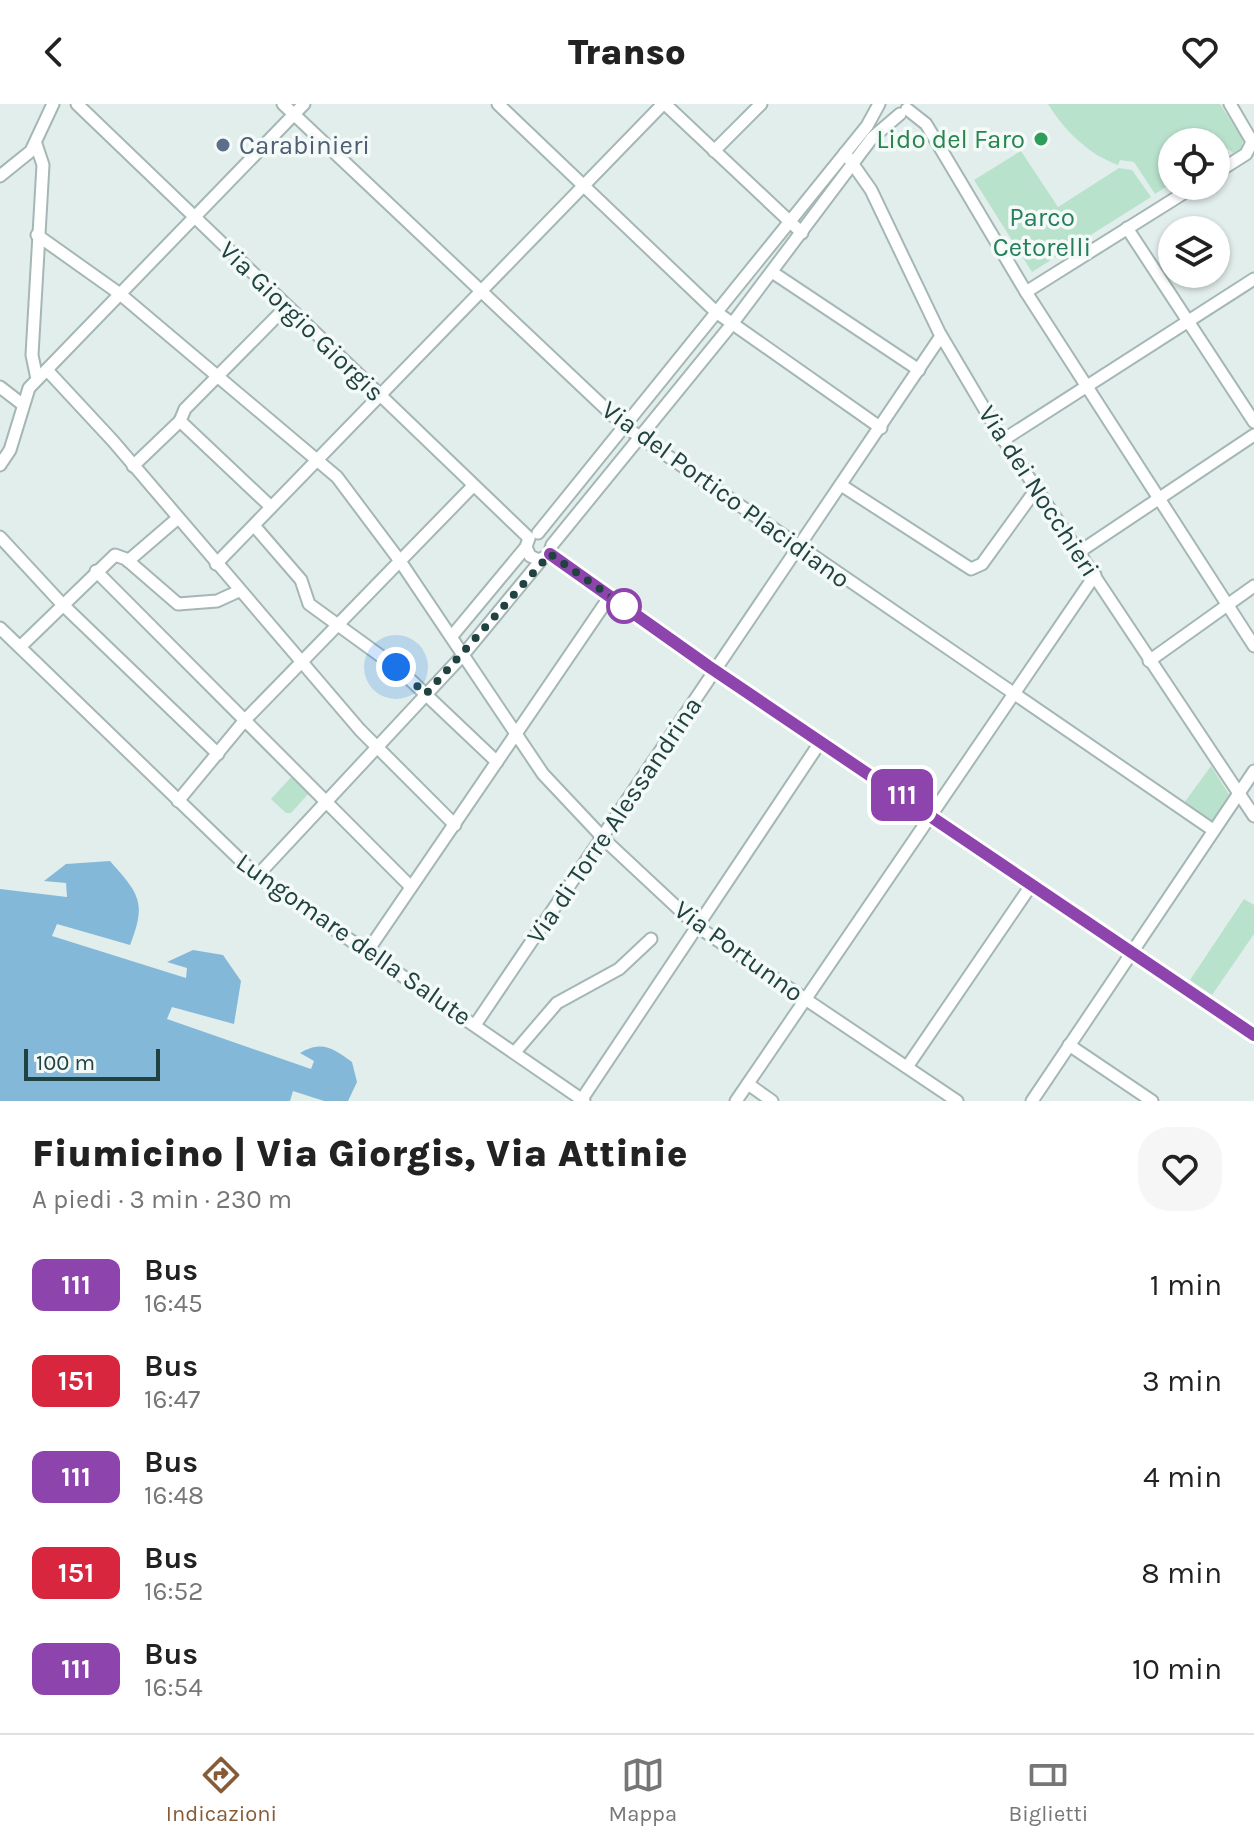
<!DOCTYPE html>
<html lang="it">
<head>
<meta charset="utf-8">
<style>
	body { margin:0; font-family:Karla,sans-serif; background:#f6f6f6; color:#222; height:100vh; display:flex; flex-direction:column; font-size:30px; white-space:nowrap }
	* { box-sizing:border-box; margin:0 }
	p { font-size:26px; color:#767676 }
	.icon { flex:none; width:44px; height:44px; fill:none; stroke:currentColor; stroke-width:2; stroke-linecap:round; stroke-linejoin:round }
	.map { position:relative; height:997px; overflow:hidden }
	.panel { display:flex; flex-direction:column; background:#fff; flex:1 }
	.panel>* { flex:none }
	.badge { padding:0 16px; border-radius:12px; font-size:28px; line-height:52px }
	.fabs { position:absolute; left:1158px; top:24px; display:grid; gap:16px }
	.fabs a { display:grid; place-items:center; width:72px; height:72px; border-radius:50%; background:#fff; box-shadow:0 2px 6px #0004; font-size:40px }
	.scale { position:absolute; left:24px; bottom:20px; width:136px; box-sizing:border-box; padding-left:8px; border:4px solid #204241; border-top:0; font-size:22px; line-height:28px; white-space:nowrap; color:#204241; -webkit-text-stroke:6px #f4faf8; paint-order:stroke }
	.you { position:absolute; width:40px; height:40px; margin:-20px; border:6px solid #fff; border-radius:50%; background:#1a73e8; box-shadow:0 0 0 12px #1a73e833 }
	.map>.badge { position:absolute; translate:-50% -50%; box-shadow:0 0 0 4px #fff }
	.round { display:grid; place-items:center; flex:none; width:84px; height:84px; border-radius:32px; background:#f6f6f6 }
	.headline { display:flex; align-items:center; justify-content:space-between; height:136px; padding:0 32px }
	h1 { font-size:38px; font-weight:800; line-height:60px }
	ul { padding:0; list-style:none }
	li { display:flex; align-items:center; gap:24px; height:96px; padding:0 32px }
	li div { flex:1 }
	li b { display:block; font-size:30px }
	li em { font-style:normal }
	li .badge { min-width:88px; font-weight:700; text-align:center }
	header { display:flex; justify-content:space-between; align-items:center; height:104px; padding:0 32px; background:#fff; font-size:36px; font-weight:800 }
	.tabs { display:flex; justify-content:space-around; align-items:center; height:112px; border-top:2px solid #e0e0e0; background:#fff; font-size:22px; color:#767676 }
	.tabs a { display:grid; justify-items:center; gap:4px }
	.tabs .active { color:#855c37 }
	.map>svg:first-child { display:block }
	.green { fill:#b9e2cd }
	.water { fill:#84b8d9 }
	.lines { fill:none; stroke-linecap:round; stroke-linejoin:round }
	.minor-casing { stroke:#a4b7b5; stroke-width:15 }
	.minor { stroke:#fff; stroke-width:11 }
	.line-casing { stroke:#fff; stroke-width:18 }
	.line { stroke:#8e44ad; stroke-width:12 }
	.walk { stroke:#204241; stroke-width:8; stroke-dasharray:0 14.4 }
	.leisure-dot { fill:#2e9e5b; stroke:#f4faf8; stroke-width:3 }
	.service-dot { fill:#5c6f8a; stroke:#f4faf8; stroke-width:3 }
	.stop-dot { fill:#fff; stroke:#8e44ad; stroke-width:4 }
	.labels { text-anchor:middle; stroke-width:7; stroke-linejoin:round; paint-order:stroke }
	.leisure-label { font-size:26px; fill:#27864d; stroke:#f4faf8; text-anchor:end }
	.service-label { font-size:26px; fill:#4e5e75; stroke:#f4faf8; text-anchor:start }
	.park-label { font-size:26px; fill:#257e5c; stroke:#f4faf8 }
	.street-label { font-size:26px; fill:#204241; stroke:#f4faf8 }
</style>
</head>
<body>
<header><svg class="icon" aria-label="back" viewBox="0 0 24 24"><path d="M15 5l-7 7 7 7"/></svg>Transo<svg class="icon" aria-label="heart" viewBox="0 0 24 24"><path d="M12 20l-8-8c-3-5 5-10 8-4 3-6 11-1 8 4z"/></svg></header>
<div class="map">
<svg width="1254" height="997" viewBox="0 0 1254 997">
	<rect width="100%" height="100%" fill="#e2eeec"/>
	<g class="green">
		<path d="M1048,0H1220L1243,36L1241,45L1233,49L1227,44L1216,51V38H1172V79L1155,90L1134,58L1120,56L1118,61C1088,50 1065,27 1048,0Z"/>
		<polygon points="1021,47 1058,103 1119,64 1132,66 1151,93 1032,168 974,76"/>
		<polygon points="1211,662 1230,692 1212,718 1184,699"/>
		<polygon points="294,670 310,688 291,709 286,709 271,695"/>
		<polygon points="1244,795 1254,801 1254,830 1212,891 1190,876"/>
	</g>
	<path class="water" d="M110,757C139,790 147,798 130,841L57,820L52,832L186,874L187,864L167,858L193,846L223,851L241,877L234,920L172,903L167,915L311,965L314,957L300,949C322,936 333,944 352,958L357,978L348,997H324L293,987L290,997H0V785L67,793L66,779L44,777L66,760Z"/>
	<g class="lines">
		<g class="minor-casing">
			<g id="minor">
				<polyline points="77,0 529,434"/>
				<polyline points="283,0 624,322 1213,726"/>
				<polyline points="498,0 716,208 881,324"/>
				<polyline points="665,0 802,129"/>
				<polyline points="1230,0 1254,41"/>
				<polyline points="907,5 926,20 1026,188 1254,542"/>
				<polyline points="36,40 43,61 32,251 37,275"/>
				<polyline points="714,47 761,0"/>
				<polyline points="845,49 871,86 939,228 994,321 1254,712"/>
				<polyline points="1216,69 1246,50 1252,38"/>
				<polyline points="0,72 31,47 53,0"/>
				<polyline points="1127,124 1254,318"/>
				<polyline points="37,131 120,190 337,373 400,457 543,670 607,738 698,823 957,997"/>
				<polyline points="772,168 919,266"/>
				<polyline points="1026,188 1195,82"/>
				<polyline points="47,266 113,337 360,626 455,721"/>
				<polyline points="0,283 22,300"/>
				<polyline points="1003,336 1254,175"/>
				<polyline points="0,361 10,346 29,284 304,0"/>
				<polyline points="133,362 180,317"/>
				<polyline points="841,381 971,465 982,460 1037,384"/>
				<polyline points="271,403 180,317 185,305 286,203"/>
				<polyline points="257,425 301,476 309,500 400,566 497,658"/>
				<polyline points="538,429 867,22 879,0"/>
				<polyline points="0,433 62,500 218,650"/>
				<polyline points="529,434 526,443 530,452 539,456 549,451 552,441 732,220 872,34 900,10"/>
				<polyline points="1079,448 1254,331"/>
				<polyline points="550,450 716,567 1254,931"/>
				<polyline points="128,457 178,414"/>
				<polyline points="216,460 663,0"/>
				<polyline points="96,467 411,783"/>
				<polyline points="0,524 257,772 584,997"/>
				<polyline points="452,532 526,443"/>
				<polyline points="20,543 115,451 126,455 178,500 217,497 239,487"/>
				<polyline points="1149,557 1254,482"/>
				<polyline points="178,697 245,616 473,382"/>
				<polyline points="257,772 463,551 542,455"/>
				<polyline points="367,848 610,492"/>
				<polyline points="475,921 941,232"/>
				<polyline points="1069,941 1152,997"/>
				<polyline points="515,948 557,899 619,865 651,835"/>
				<polyline points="907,963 1032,780"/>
				<polyline points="748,980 772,997"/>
				<polyline points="582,995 821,637"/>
				<polyline points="736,997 1095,471"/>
				<polyline points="1032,997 1254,667"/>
			</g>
		</g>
		<use href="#minor" class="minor"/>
	</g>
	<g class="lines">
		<g class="line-casing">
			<polyline id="line" points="550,450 708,562 1254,931"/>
		</g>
		<use href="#line" class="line"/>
		<polyline class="walk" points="396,563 426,590 550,450 624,502"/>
	</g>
	<circle class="leisure-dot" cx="1041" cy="35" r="8"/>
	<circle class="service-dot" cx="223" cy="41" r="8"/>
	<circle class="stop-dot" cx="624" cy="502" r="16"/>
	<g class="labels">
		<g class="leisure-label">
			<text x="1025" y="44">Lido del Faro</text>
		</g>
		<g class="service-label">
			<text x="239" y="50">Carabinieri</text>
		</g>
		<g class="park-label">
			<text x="1042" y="122">Parco<tspan x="1042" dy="30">Cetorelli</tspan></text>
		</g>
		<g class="street-label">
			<text transform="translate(302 217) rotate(44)" y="9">Via Giorgio Giorgis</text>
			<text transform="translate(1039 387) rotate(57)" y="9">Via dei Nocchieri</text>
			<text transform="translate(726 390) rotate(36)" y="9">Via del Portico Placidiano</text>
			<text transform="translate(614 716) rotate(-56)" y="9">Via di Torre Alessandrina</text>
			<text transform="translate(354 835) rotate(35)" y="9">Lungomare della Salute</text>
			<text transform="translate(739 847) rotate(36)" y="9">Via Portunno</text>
		</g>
	</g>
</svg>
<div class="fabs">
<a><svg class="icon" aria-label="locate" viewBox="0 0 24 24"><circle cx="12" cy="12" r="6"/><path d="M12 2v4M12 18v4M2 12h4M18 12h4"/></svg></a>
<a><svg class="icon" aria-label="layers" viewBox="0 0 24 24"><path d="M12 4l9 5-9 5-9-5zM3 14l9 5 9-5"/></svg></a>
</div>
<div class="scale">100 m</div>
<div class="you" style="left:396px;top:563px"></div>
<b class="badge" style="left:902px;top:691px;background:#8e44ad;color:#fff">111</b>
</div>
<section class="panel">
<div class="headline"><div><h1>Fiumicino | Via Giorgis, Via Attinie</h1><p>A piedi · 3 min · 230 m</p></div><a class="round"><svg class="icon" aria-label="heart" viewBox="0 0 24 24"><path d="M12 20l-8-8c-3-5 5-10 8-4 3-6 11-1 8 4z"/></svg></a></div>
<ul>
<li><span class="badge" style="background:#8e44ad;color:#fff">111</span><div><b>Bus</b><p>16:45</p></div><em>1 min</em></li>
<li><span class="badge" style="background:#d7263d;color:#fff">151</span><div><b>Bus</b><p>16:47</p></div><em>3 min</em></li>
<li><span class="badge" style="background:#8e44ad;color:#fff">111</span><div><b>Bus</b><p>16:48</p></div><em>4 min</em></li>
<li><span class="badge" style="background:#d7263d;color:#fff">151</span><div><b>Bus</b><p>16:52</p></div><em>8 min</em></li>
<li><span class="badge" style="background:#8e44ad;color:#fff">111</span><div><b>Bus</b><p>16:54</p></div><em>10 min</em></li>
</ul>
</section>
<nav class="tabs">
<a class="active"><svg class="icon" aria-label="directions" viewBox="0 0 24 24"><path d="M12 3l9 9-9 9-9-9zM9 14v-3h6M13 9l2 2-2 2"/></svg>Indicazioni</a>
<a><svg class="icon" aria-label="map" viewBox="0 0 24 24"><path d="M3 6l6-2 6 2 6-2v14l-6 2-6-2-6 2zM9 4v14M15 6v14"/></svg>Mappa</a>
<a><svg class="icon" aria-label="tickets" viewBox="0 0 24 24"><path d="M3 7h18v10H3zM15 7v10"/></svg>Biglietti</a>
</nav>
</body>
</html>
